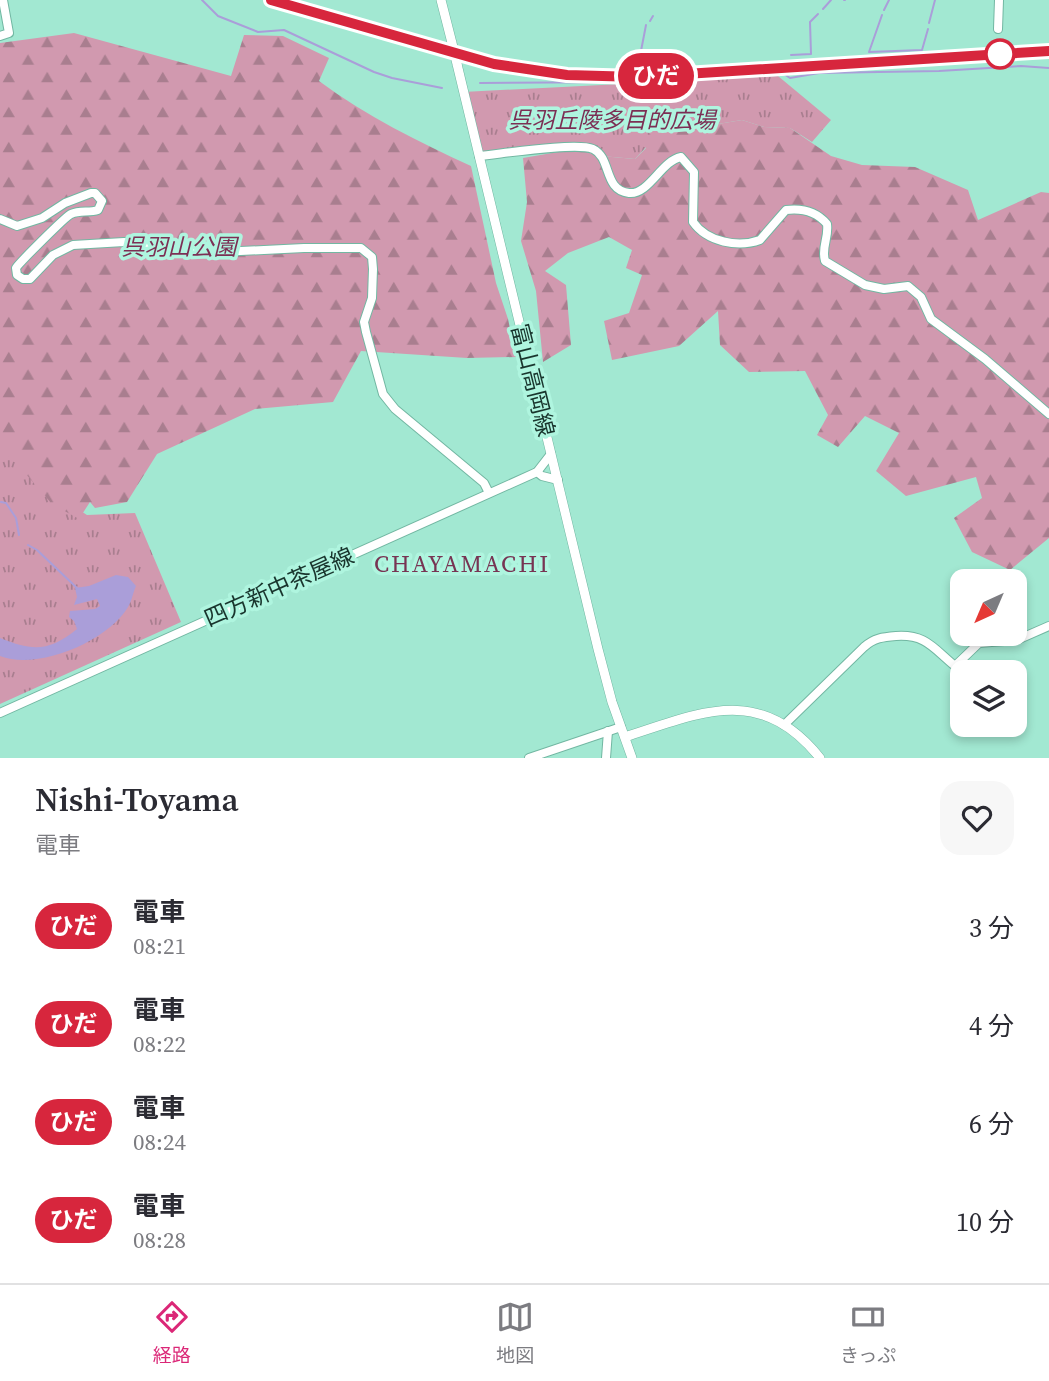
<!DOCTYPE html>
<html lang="ja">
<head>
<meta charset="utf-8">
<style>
	body { margin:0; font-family:"Source Serif 4","Noto Sans JP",serif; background:#f7f7f7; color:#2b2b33; height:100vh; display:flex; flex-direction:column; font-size:26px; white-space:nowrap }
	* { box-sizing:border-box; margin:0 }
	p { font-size:23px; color:#7c7c81 }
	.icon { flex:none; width:38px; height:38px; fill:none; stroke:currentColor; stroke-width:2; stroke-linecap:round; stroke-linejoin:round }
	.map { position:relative; height:758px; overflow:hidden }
	.details { display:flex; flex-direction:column; background:#fff; flex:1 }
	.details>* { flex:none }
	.badge { padding:0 14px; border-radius:23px; font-size:24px; line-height:46px }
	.needle { width:46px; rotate:224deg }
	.tools { position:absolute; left:950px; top:569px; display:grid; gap:14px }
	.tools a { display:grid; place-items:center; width:77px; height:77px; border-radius:14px; background:#fff; box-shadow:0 4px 10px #0003; font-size:35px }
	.map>.badge { position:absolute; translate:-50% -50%; box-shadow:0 0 0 4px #fff }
	.round { display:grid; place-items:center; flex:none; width:74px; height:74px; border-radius:21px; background:#f7f7f7 }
	.overview { display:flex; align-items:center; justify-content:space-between; height:119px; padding:0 35px }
	h1 { font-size:33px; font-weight:600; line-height:52px }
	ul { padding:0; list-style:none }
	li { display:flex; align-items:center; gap:21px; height:98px; padding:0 35px }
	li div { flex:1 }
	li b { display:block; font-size:26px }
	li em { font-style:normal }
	li .badge { min-width:77px; font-weight:700; text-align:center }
	.menu { display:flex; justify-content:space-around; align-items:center; height:98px; border-top:2px solid #e1e1e2; background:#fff; font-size:19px; color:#7c7c81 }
	.menu a { display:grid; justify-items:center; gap:4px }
	.menu .current { color:#db2777 }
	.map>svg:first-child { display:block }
	.grass { fill:url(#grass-tufts) }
	.forest { fill:url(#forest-firs) }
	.water { fill:#aa9ed9 }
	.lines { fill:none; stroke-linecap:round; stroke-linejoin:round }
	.stream { stroke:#aa9ed9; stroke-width:2 }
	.secondary-casing { stroke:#72b7a2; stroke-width:10 }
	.primary-casing { stroke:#72b7a2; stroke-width:10 }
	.secondary { stroke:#fff; stroke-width:8 }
	.primary { stroke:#fff; stroke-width:9 }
	.rail-casing { stroke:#40685c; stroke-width:4.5 }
	.rail { stroke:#aff5df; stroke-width:2; stroke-dasharray:5; stroke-linecap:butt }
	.primary-bridge-casing { stroke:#72b7a2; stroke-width:10; stroke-linecap:butt }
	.primary-bridge { stroke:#fff; stroke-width:9 }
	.line-casing { stroke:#fff; stroke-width:16 }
	.line { stroke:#d7263d; stroke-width:10 }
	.stop-dot { fill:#fff; stroke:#d7263d; stroke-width:3.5 }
	.labels { text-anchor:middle; stroke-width:7; stroke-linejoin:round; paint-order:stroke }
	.park-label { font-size:23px; font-style:italic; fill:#7c2f54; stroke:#aff5df }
	.street-label { font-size:23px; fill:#19352d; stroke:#aff5df }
	.neighbourhood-label { font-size:24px; letter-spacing:2px; fill:#773453; stroke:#aff5df }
</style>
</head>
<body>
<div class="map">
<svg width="1049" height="758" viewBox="0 0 1049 758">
	<defs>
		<pattern id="grass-tufts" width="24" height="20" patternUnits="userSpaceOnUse" patternTransform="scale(1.75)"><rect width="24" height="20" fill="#d199af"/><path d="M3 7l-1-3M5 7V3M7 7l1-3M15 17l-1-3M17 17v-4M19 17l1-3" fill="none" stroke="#a97e8f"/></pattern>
		<pattern id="forest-firs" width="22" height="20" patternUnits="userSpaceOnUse" patternTransform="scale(1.75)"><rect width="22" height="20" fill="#d199af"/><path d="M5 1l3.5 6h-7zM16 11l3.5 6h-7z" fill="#a97e8f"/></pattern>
	</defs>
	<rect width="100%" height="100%" fill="#a2e8d2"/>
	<g class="grass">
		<polygon points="778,76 831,120 812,142 790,128 764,127 742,120 718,124 706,114 668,110 648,134 646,147 635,159 601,156 588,148 479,156 463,92"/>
		<polygon points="0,448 11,449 48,490 87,515 135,513 181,622 0,704"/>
	</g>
	<g class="forest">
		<path d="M74,33L231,76L244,35L283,36L329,58L319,81C366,116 419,142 471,166L496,283L508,319L516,357L467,358L361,351L333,402L255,409L157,454L127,502L95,508L90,502L79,519L52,504L11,457L0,455V43Z"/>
		<polygon points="668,110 698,112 714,117 718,124 742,120 764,127 790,128 831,156 862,165 915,167 968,190 978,220 1041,192 1049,193 1049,538 1010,570 972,552 954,518 982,498 976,477 906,496 876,471 899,433 865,416 838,447 817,435 828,415 805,371 749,372 720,345 718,311 679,346 612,360 604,321 629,313 642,275 626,268 632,250 609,237 568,253 545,271 566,285 571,345 543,362 536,291 521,241 527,202 523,158 575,149 601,156 635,159 646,148 643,144 648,134 646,128 654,117"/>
	</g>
	<path class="water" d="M116,575L128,577L136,586C133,592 132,601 128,607C108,641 38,671 0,656V638C32,651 49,652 77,629L74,621L69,617L70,611L95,609L100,606L97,599L74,605L77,597L75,588L89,586Z"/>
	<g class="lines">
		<g class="stream">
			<polyline points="202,0 218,16 258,32 284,30 374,72 392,78 442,88"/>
			<polyline points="844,0 845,0"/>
			<polyline points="823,9 831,0"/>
			<polyline points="884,10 889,0"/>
			<polyline points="882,15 869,52 922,50 928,29"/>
			<polyline points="650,21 653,16"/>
			<polyline points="929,23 935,0"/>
			<polyline points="791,55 811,54 810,22 818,14"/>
			<polyline points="635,82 646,25"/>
			<polyline points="480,83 635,82 784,74 790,78 819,73 939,71 1021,66 1049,68"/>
			<polyline points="1,502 6,503 16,518 19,535"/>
			<polyline points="28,545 37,550 77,588"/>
		</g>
		<g class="secondary-casing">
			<g id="secondary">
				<polyline points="998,29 999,0"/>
				<polyline points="0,36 9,33 3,0"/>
				<path d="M479,156C501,154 576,142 593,149C612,158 603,190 629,193C649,195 661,161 681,157L694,172L693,222C707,242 738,248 760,240L786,210C802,208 816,211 827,224C829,238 821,247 825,261L865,285L884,289L908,286L921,297L931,319L985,359L1049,414"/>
				<path d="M0,219L17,226L42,218L65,203L91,193H95L102,201L98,210C89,213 80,210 71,214C66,216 19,263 16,268L17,275L23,279H30L53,255L73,245L124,242L166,244L220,252L304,248H361L372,257L373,269L372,298L364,322L366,332L383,394L395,409L484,483L489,493"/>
				<polyline points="537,472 542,476 558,480"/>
				<polyline points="0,713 537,472 551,454"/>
				<path d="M784,725L864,647C874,638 883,637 896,636C926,634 933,648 955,666L979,643L1017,640L1049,626"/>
				<polyline points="529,758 621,727"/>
				<polyline points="606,758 608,731"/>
			</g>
		</g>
		<g class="primary-casing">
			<g id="primary">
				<polyline points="441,0 452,43"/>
				<polyline points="457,64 598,649 612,702 632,758"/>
				<path d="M625,737C700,713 760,683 820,758"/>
			</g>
		</g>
		<use href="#secondary" class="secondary"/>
		<use href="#primary" class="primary"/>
		<g class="rail-casing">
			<polyline id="rail" points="271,0 494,63 567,75 638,77 1049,51"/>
		</g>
		<use href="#rail" class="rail"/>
		<g class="primary-bridge-casing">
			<polyline id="primary-bridge" points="452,43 457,64"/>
		</g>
		<use href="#primary-bridge" class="primary-bridge"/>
	</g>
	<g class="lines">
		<g class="line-casing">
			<polyline id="line" points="271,0 494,64 567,75 638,77 1049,51"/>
		</g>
		<use href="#line" class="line"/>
	</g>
	<circle class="stop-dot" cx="1000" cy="54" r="14"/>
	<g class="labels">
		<g class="park-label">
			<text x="612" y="128">呉羽丘陵多目的広場</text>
			<text x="179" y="255">呉羽山公園</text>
		</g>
		<g class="street-label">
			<text transform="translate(533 380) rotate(76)" y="8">富山高岡線</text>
			<text transform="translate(279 587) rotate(-24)" y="8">四方新中茶屋線</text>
		</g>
		<g class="neighbourhood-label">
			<text x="462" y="572">CHAYAMACHI</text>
		</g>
	</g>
</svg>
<div class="tools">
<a><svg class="needle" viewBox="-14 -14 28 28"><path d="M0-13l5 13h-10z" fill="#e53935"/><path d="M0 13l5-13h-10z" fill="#7c7c81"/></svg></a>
<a><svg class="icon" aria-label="layers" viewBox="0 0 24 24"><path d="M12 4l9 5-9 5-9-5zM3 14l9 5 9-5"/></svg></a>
</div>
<b class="badge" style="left:656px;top:76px;background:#d7263d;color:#fff">ひだ</b>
</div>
<section class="details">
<div class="overview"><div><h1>Nishi-Toyama</h1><p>電車</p></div><a class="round"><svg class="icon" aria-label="heart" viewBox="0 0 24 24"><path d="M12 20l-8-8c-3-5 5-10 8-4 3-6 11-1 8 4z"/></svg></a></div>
<ul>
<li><span class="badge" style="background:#d7263d;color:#fff">ひだ</span><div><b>電車</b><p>08:21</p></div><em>3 分</em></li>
<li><span class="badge" style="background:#d7263d;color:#fff">ひだ</span><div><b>電車</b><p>08:22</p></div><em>4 分</em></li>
<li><span class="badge" style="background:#d7263d;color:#fff">ひだ</span><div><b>電車</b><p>08:24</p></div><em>6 分</em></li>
<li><span class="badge" style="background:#d7263d;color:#fff">ひだ</span><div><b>電車</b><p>08:28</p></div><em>10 分</em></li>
</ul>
</section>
<nav class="menu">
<a class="current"><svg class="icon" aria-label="directions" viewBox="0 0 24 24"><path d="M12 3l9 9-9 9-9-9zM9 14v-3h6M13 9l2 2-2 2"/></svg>経路</a>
<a><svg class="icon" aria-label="map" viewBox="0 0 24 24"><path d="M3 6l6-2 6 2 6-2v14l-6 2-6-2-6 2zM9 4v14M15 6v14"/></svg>地図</a>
<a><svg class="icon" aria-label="tickets" viewBox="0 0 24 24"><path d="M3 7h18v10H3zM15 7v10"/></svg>きっぷ</a>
</nav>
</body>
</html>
